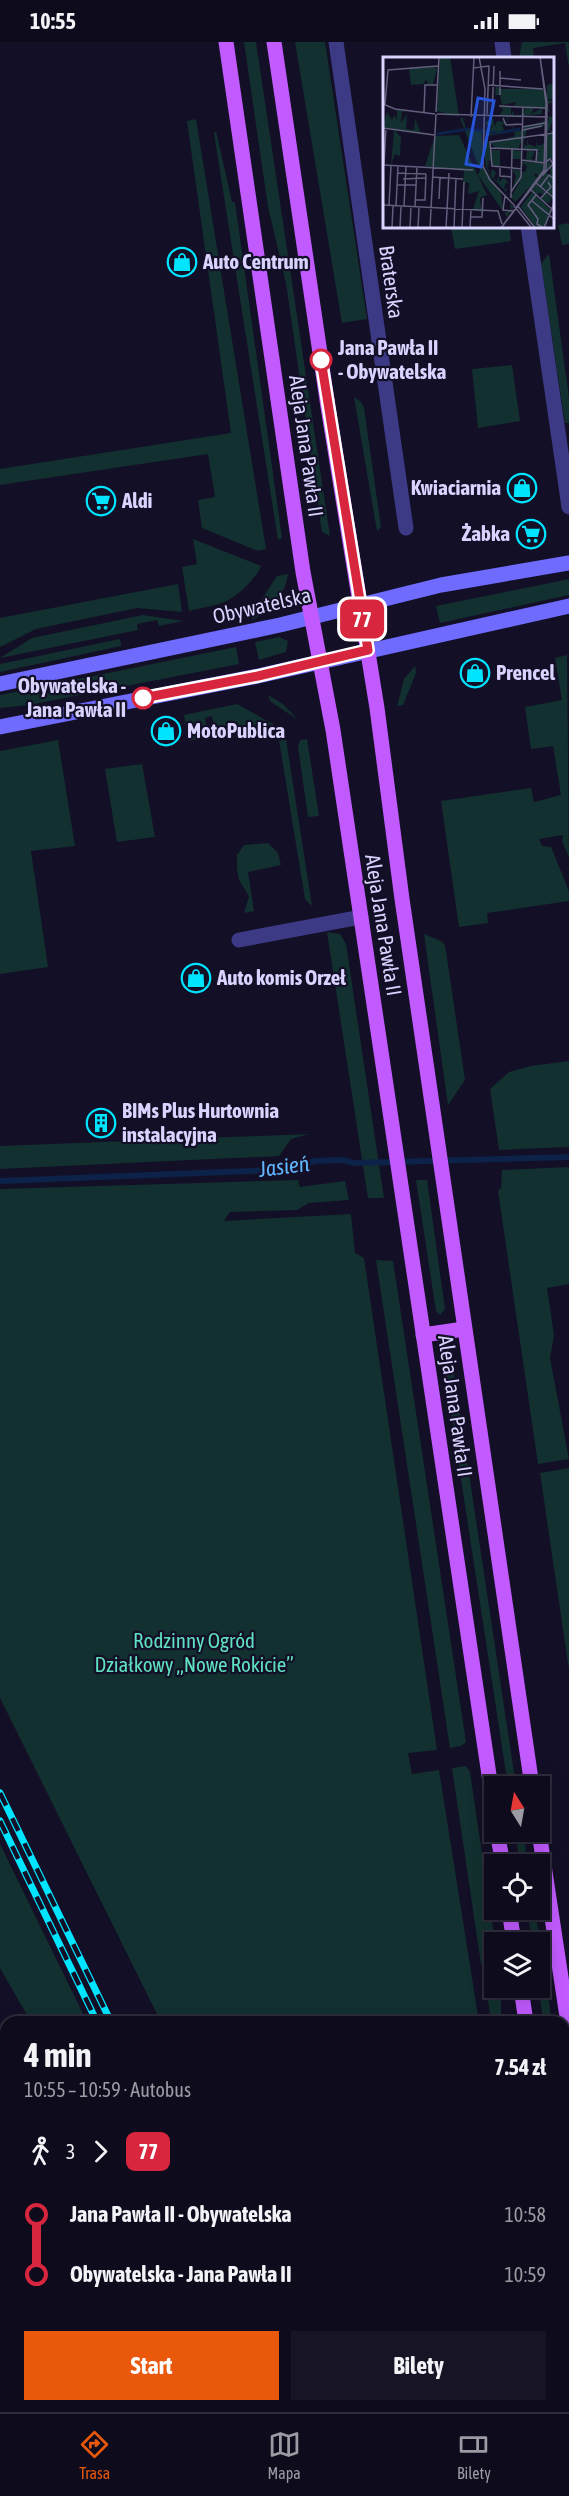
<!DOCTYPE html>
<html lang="pl">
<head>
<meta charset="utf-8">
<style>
	body { margin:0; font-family:"Asap Condensed",sans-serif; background:#171425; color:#f1f3f6; height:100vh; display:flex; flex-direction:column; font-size:22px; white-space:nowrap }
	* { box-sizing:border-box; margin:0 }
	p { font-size:20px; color:#9b9ba3 }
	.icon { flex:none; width:33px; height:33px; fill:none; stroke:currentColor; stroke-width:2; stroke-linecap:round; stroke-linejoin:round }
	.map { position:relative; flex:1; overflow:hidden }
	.drawer { position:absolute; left:0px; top:1974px; width:570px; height:396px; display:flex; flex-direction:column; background:#0e0b1c; border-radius:18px 18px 0 0; box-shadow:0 3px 15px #0003,0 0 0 2px #2e2b3b }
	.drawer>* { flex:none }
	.badge { padding:0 12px; border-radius:9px; font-size:21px; line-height:39px }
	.needle { width:39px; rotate:349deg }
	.controls { position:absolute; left:484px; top:1734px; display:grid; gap:12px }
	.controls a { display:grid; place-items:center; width:66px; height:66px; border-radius:0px; background:#0e0b1c; box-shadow:0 3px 15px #0003,0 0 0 2px #2e2b3b; font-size:30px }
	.map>.badge { position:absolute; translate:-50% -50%; box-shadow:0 0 0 3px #fff }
	.legs { display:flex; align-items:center; gap:9px; height:66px; padding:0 24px; font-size:20px }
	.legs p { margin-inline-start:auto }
	.headline { display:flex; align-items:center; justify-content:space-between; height:102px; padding:0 24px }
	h1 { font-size:33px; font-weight:700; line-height:45px }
	.button { display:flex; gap:12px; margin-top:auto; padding:12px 24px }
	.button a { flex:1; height:69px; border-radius:0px; background:#ea580c; color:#fff; font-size:24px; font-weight:700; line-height:69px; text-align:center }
	.button a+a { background:#171425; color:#f1f3f6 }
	ul { padding:0 24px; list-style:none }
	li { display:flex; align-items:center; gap:21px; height:60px; font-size:22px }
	li i { display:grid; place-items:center; width:9px; height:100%; margin:0 8px; background:currentColor }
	li i::after { content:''; width:15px; height:15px; margin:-8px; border:4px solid; border-radius:50%; background:#0e0b1c }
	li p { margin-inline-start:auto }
	li:first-child i { background:linear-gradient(#0000 50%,currentColor 0) }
	li:last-child i { background:linear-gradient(currentColor 50%,#0000 0) }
	.status { display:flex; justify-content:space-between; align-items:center; height:42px; padding:0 30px; background:#0e0b1c; direction:ltr }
	.status svg { height:16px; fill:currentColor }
	.dock { display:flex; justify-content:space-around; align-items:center; height:84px; border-top:2px solid #2e2b3b; background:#0e0b1c; font-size:16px; color:#9b9ba3 }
	.dock a { display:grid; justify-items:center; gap:3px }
	.dock .selected { color:#ea580c }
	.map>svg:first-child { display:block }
	.green { fill:#12302f }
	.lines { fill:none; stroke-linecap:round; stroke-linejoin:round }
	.stream { stroke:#0c2248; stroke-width:6 }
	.minor { stroke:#3d3a85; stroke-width:15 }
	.secondary { stroke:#6f6bff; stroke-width:15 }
	.primary { stroke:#c25bff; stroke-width:15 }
	.rail-casing { stroke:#00e5ff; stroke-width:7 }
	.rail { stroke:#130f26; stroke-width:4.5; stroke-dasharray:14; stroke-linecap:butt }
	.line-1-casing { stroke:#fff; stroke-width:14 }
	.line-1 { stroke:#d7263d; stroke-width:9 }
	.stop-1-dot { fill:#fff; stroke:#d7263d; stroke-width:3 }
	.labels { text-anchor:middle; stroke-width:4.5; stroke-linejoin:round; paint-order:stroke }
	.poi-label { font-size:21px; font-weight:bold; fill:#d9d4ff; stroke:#130f26; text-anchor:start }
	.street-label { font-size:21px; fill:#d9d4ff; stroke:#130f26 }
	.stop-label { font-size:21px; font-weight:bold; fill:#d9d4ff; stroke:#130f26; text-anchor:start }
	.park-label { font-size:21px; fill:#5fe0c0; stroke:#130f26 }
	.water-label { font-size:22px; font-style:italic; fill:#62b6ff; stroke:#130f26 }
	.inset-river { fill:none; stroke:#0c2248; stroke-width:3 }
	.inset-road { fill:none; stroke:#625e7d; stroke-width:1.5 }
	.view { fill:#2655da; fill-opacity:0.15; stroke:#2655da; stroke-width:3 }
	.inset-edge { fill:none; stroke:#d9d4ff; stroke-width:3 }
</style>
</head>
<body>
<div class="status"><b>10:55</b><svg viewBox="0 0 49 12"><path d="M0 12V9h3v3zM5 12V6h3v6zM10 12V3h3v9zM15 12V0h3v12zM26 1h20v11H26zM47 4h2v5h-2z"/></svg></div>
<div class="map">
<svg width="569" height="2370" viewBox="0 0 569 2370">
	<rect width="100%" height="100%" fill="#130f26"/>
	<g class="green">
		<polygon points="244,0 256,0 330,494 322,490 286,241 268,165"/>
		<polygon points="295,0 325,0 367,277 342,281"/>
		<polygon points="522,0 569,0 569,26 565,1 533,6 534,16 519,16"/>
		<polygon points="196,77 266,507 258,509 202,486 198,458 215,455 208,412 0,443 0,427 231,391 187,79"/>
		<polygon points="216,89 232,160 235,160 282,496 278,498 214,91"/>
		<polygon points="569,181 569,202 562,203 558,183"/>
		<polygon points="451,185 509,185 511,199 455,207"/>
		<polygon points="549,212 569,355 569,381 565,381 541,222"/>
		<polygon points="512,323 520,379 478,386 472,327"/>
		<polygon points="354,355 361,360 364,366 381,485 377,489"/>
		<path d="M193,497L261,524C259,530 255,534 251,539C230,563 218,562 189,569L182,525L197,522Z"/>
		<path d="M288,532C285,554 271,568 252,578L253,571L277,534Z"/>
		<polygon points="569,537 569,553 440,581 436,564"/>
		<polygon points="178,542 182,570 137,566 36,587 0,605 0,576"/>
		<polygon points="143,573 183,579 159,584 157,578 137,582 138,588 0,616 32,596"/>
		<polygon points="279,595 288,599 286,610 259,618 255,600"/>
		<polygon points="120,597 121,604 0,630 0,622"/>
		<polygon points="236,605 239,622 29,663 0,666 0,653"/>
		<polygon points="567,613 569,815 562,799 563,793 539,797 542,804 551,805 569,849 569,859 487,871 488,881 459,885 441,759 531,746 534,760 561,753 553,704 531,707 525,665 562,658 555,616"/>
		<polygon points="415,624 416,631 403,663 397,664 404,637"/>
		<polygon points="268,653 283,662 298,678 270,659"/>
		<polygon points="237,662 273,682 286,697 312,864 305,857 278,692 267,685 216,694 212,674 205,676 209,695 189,699 184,673"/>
		<polygon points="307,697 319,774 308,775 298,705 300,698"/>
		<polygon points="58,698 75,804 31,809 48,925 0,932 0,709"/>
		<polygon points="142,722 155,795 117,800 105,727"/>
		<polygon points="268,801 278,811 281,823 248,830 254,869 244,871 249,854 239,838 237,828 237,813 244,803"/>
		<polygon points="327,890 340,892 346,902 384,1156 368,1156"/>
		<polygon points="424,892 441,899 445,903 465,1038 448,1063"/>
		<polygon points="569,1019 569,1105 499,1108 490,1047 509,1030 531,1024"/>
		<polygon points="309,1092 291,1097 279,1114 0,1127 0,1104"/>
		<polygon points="569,1125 569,1242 547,1246 554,1293 550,1316 569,1417 538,1422 498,1149 501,1146 502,1128"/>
		<polygon points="298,1138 300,1145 345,1139 349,1158 309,1161 297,1168 230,1170 224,1179 351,1172 355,1211 364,1216 437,1708 408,1711 412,1732 439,1728 479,1980 161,1980 0,1656 0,1147"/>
		<polygon points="416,1138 427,1138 445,1267 440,1273 436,1269"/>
		<polygon points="376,1218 393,1219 466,1700 461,1704 450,1706"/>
		<polygon points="447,1308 451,1312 516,1744 508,1744 442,1313"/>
		<polygon points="569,1426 569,1628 540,1431"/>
		<polygon points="466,1724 470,1730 495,1900 495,1920 481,1922 452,1726"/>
		<polygon points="515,1790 523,1790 528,1822 520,1822"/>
		<polygon points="0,1802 87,1980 31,1980 0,1926"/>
		<polygon points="527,1868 535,1868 540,1900 532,1900"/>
		<polygon points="544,1929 552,1980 543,1980 539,1946 540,1930"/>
		<polygon points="495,1937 495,1946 501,1946 501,1980 491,1980 485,1938"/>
		<polygon points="0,2040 6,2052 6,2364 173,2364 177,2370 0,2370"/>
		<polygon points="564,2050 569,2075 569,2112 564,2092"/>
		<polygon points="564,2216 569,2229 569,2272 564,2258"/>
		<polygon points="564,2290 569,2302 569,2370 365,2370 361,2364 564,2364"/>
		<polygon points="245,2364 298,2364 302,2370 248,2370"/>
	</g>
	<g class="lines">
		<polyline class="stream" points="0,1139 298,1127 314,1119 342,1118 355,1121 569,1115"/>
		<g class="minor">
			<polyline points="336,0 406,486"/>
			<polyline points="502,0 504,16"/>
			<polyline points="528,184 569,465"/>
			<polyline points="239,898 361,875"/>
		</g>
		<g class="secondary">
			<polyline points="0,642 280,583 441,543 569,521"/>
			<polyline points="0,685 258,634 569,564"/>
		</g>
		<g class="primary">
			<polyline points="226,0 303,530 333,688 495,1773"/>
			<polyline points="274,0 328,365 377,666 402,857 532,1744"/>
			<polyline points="423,1293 464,1287"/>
			<polyline points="497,1790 503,1822"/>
			<polyline points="539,1790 569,1988"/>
			<polyline points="509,1868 514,1900"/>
			<polyline points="521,1946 526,1980"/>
			<polyline points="564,2155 569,2173"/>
		</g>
		<g class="rail-casing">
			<g id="rail">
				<polyline points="0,1751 111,1980"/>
				<polyline points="0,1779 97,1980"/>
				<polyline points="308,2364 311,2370"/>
				<polyline points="322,2364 326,2370"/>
			</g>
		</g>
		<use href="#rail" class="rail"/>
	</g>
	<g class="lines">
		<g class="line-1-casing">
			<polyline id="line-1" points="143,656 258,634 368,608 321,318"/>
		</g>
		<use href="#line-1" class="line-1"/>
	</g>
	<defs>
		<g id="shop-ring" transform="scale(1.5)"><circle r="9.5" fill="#130f26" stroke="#00e5ff" stroke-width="1.5"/><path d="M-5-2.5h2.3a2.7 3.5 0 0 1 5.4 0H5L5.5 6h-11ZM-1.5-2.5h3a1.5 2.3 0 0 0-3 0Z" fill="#00e5ff"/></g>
		<g id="supermarket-ring" transform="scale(1.5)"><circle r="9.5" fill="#130f26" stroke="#00e5ff" stroke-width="1.5"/><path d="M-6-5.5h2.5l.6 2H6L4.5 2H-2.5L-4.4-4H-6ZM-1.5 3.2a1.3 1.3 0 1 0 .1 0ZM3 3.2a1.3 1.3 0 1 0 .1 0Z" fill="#00e5ff"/></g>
		<g id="building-ring" transform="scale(1.5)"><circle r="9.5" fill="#130f26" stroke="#00e5ff" stroke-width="1.5"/><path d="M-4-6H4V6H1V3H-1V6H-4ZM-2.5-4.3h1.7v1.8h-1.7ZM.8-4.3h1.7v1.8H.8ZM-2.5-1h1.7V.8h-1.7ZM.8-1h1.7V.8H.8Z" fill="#00e5ff"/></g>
	</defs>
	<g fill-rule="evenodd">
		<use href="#shop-ring" x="182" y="220"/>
		<use href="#shop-ring" x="522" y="446"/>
		<use href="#supermarket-ring" x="101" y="459"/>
		<use href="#supermarket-ring" x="531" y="492"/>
		<use href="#shop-ring" x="475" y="631"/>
		<use href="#shop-ring" x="166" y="689"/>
		<use href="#shop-ring" x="196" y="936"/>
		<use href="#building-ring" x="101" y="1081"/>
	</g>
	<g class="stop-1-dot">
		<circle cx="321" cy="318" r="10"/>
		<circle cx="143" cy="656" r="10"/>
	</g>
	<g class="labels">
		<g class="poi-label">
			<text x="203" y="227">Auto Centrum</text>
			<text x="501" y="453" text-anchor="end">Kwiaciarnia</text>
			<text x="122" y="466">Aldi</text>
			<text x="510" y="499" text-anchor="end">Żabka</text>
			<text x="496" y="638">Prencel</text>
			<text x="187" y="696">MotoPublica</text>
			<text x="217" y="943">Auto komis Orzeł</text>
			<text x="122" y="1076">BIMs Plus Hurtownia<tspan x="122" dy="24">instalacyjna</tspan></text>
		</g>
		<g class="street-label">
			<text transform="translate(391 240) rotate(82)" y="7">Braterska</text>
			<text transform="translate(306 404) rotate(82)" y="7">Aleja Jana Pawła II</text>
			<text transform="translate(262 564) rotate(-13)" y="7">Obywatelska</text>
			<text transform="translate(383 883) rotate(81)" y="7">Aleja Jana Pawła II</text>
			<text transform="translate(455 1364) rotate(82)" y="7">Aleja Jana Pawła II</text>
		</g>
		<g class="stop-label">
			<text x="338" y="313">Jana Pawła II<tspan x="338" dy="24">- Obywatelska</tspan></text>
			<text x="126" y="651" text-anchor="end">Obywatelska -<tspan x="126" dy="24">Jana Pawła II</tspan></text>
		</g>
		<g class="park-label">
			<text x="194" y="1606">Rodzinny Ogród<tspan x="194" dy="24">Działkowy „Nowe Rokicie”</tspan></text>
		</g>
		<g class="water-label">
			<text transform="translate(284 1124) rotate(-7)" y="8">Jasień</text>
		</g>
	</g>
	<g transform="translate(383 15)">
		<rect width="171" height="171" fill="#130f26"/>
		<path d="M57,0H67L76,59L58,58L65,57L54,54ZM51,10L54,12L50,27H45L43,22L41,27L28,28L26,11ZM171,23L167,27H171V42H164L171,45L165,47L166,55L162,51L131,49L133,45L119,48L117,38H112L113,29L117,32H159L164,37V29ZM117,49L128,50V59L130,53L131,58H138L139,50L141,57L142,50L151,51L148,57L159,51V57L125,60L123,68L119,67L121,74L129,73V68L130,72L140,74V70L162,64L163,67V61L165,66L166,59L171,61L166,73H169L171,76L165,73L164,76L162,69L144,72L139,92L138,85L135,92L108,91L112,90L107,86L132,79L131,74L104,79L107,92L104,93H124H117V110L109,108L108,103L104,105L107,106L104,109L108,118L109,112L113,115L111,121L114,124L116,118V125L121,120L126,127L123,126L121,131L125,133L128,127L123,135L108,119L103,110L102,100L103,73L110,69L103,68V65L108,61L104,59H110L109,58V50L110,58H115L109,60L112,69L114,64L124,65V60L116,59L120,53ZM10,53H12L23,54L19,55L18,66L24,57L23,72L31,73L32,61L37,75L51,77L35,76L0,70L4,55L9,63L11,58L14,62V54ZM77,61H85L80,62L83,71L99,75L100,109L118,136L121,156L128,153L127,146L131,150L124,160L95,118L97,113ZM11,73L18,80L17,99L12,97L8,108ZM166,77H171V102H165L171,112V140L154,128L169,141L166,146L169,148L158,142L161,137L154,136L156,140L149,133L163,115L167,119V112L155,119L153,116L151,119L156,121L132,145L125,136L129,138L138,123L129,133L133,119L129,112L142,115L144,110L141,106L138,112V102H128L129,93L139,94V104L160,107L163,113V102L160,106L143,103L144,93L152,95L148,102L152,103L155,95H160L141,92V87L144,90V79L145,87L153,90L154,79V88H159L163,83L159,78ZM76,78L104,138L97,141L99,155L90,152L96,134L85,137L86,126L80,125L81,114L42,109L52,79ZM149,135L168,153L163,169L153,171L138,150Z" fill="#12302f"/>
		<path class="inset-river" d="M116,76L137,72M54,77L84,72L114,76"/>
		<path class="inset-road" d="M96,0L102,32L100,109L107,123L132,149M90,11L106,9L104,57M117,21L138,23M105,28L160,32M117,38V14M0,47L12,52L52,57M2,47L5,13L55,9M116,49L162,51M41,55L42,28H54M53,55L56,0M54,57L165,60M109,59L111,9M88,60L91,0M120,61L123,68L139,67M139,70L162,66M0,71L51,78M140,73L159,69M108,91L154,93L153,105M139,103L161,106M0,108L90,113M1,108L3,71M117,111V119L129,120M139,112L109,109L107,85L171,76M15,116L43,117M160,118L170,107L167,102L162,105M49,120L80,122M20,122L42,121M153,126L171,141M14,128H33M157,130L166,118L171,122M148,133L171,154M128,135L138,120L140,50M153,138L145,148L155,162L154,167L161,171M122,139L120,153L130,154M128,141L129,92M56,142L57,121M157,142L168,130L165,125M32,143H42L43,117M149,144L171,162M0,148L115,154L119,167M6,148L8,109M134,148L152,171M13,149L15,109M21,149L23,109M32,149L34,110M131,149L148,170M88,160H99L100,141M9,171L10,149M17,171L18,149M27,171L28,149M35,171L36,150M47,171L53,57M63,171L66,116M71,171L73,121M79,171L81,125M87,171L88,152M118,171L161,113L163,46L157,0M118,171L163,113L164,46L157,0M161,171L171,146"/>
		<path class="view" d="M95,41L111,44L98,110L83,107Z"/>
		<rect width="171" height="171" class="inset-edge"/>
	</g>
</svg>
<div class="controls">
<a><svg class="needle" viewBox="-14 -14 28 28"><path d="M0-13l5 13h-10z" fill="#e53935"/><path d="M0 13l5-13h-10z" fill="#9b9ba3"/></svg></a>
<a><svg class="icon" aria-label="locate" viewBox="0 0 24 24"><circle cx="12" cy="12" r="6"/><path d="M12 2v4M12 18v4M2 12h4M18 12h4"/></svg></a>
<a><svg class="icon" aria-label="layers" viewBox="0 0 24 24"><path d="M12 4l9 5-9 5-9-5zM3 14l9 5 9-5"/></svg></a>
</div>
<b class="badge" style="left:362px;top:577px;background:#d7263d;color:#fff">77</b>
<section class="drawer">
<div class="headline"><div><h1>4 min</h1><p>10:55 – 10:59 · Autobus</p></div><b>7.54 zł</b></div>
<div class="legs"><svg class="icon" aria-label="walk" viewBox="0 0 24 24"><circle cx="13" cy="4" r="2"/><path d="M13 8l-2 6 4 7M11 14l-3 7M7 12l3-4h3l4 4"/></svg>3<svg class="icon" aria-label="forward" viewBox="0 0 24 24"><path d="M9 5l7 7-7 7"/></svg><b class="badge" style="background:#d7263d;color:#fff">77</b></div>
<ul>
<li><i style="color:#d7263d"></i><b>Jana Pawła II - Obywatelska</b><p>10:58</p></li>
<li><i style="color:#d7263d"></i><b>Obywatelska - Jana Pawła II</b><p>10:59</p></li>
</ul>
<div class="button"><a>Start</a><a>Bilety</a></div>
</section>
</div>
<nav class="dock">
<a class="selected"><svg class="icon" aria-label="directions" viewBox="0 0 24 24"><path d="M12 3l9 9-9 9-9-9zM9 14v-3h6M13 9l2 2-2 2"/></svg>Trasa</a>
<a><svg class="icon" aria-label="map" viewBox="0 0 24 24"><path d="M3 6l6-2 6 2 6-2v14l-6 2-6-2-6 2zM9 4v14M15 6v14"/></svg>Mapa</a>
<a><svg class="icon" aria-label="tickets" viewBox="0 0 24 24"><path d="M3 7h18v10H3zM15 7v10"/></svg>Bilety</a>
</nav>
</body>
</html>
